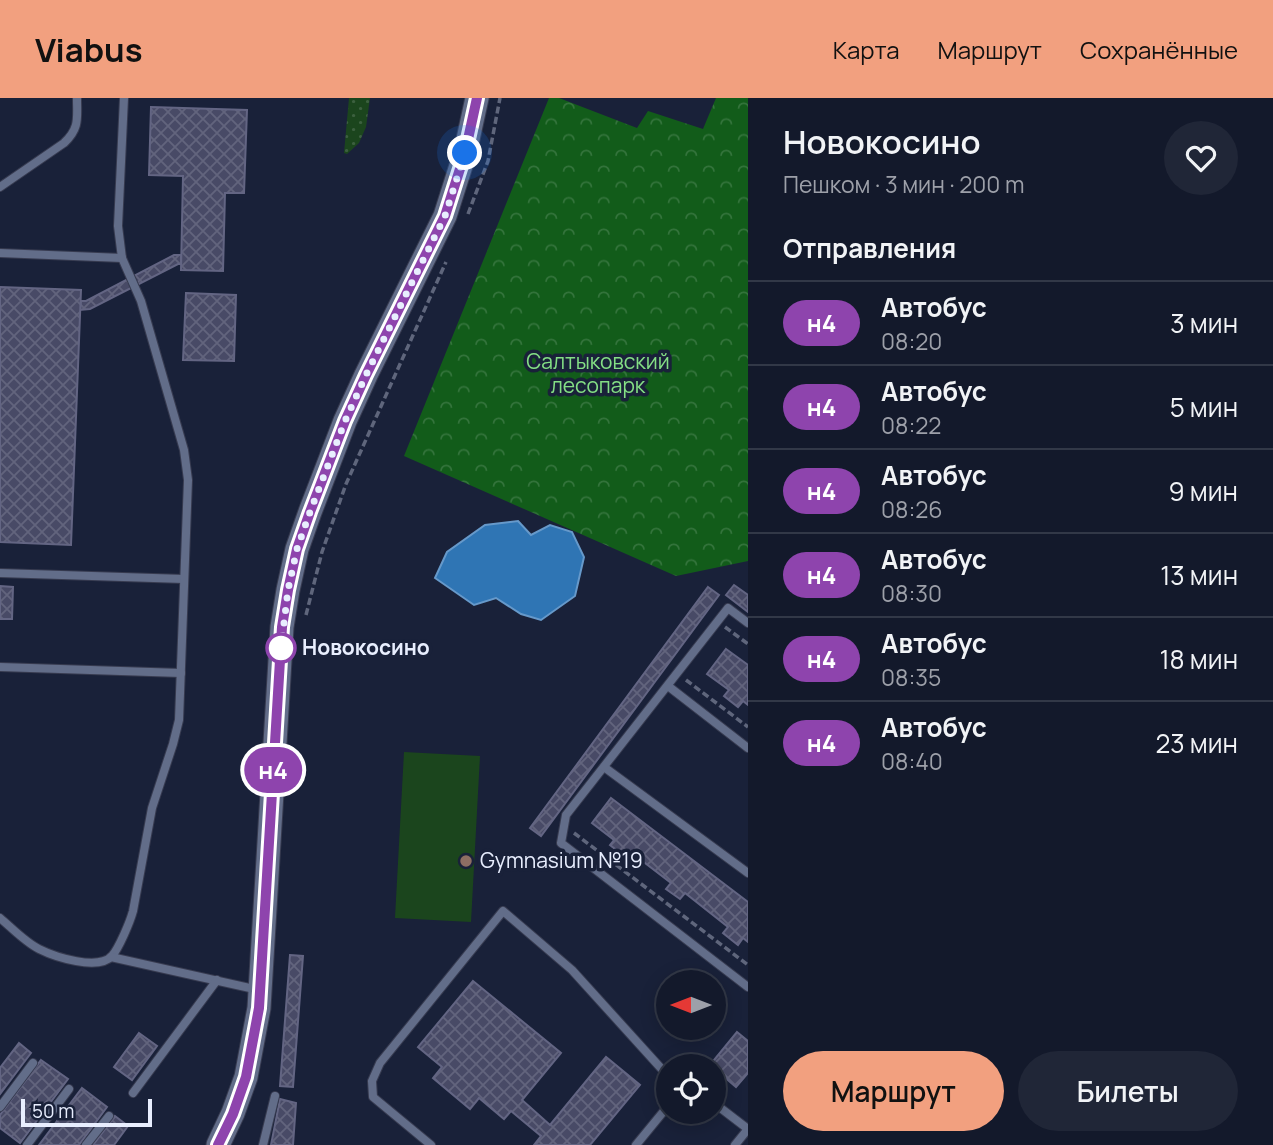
<!DOCTYPE html>
<html lang="ru">
<head>
<meta charset="utf-8">
<style>
	body { margin:0; font-family:Manrope,sans-serif; background:#202637; color:#f1f3f6; height:100vh; display:flex; flex-direction:column; font-size:26px; white-space:nowrap }
	* { box-sizing:border-box; margin:0 }
	p { font-size:23px; color:#9da0a9 }
	.icon { flex:none; width:38px; height:38px; fill:none; stroke:currentColor; stroke-width:2; stroke-linecap:round; stroke-linejoin:round }
	.map { position:relative; flex:1; overflow:hidden }
	.sheet { display:flex; flex-direction:column; background:#13192b; width:525px }
	.sheet>* { flex:none }
	.badge { padding:0 14px; border-radius:23px; font-size:24px; line-height:46px }
	.needle { width:46px; rotate:270deg }
	.buttons { position:absolute; left:656px; top:872px; display:grid; gap:14px }
	.buttons a { display:grid; place-items:center; width:70px; height:70px; border-radius:50%; background:#13192b; box-shadow:0 4px 18px #0003,0 0 0 2px #323847; font-size:35px }
	.scale { position:absolute; left:21px; bottom:18px; width:131px; box-sizing:border-box; padding-left:7px; border:4px solid #e8eefe; border-top:0; font-size:19px; line-height:24px; white-space:nowrap; color:#e8eefe; -webkit-text-stroke:5px #192139; paint-order:stroke }
	.you { position:absolute; width:35px; height:35px; margin:-18px; border:5px solid #fff; border-radius:50%; background:#1a73e8; box-shadow:0 0 0 10px #1a73e833 }
	.map>.badge { position:absolute; translate:-50% -50%; box-shadow:0 0 0 4px #fff }
	h2 { padding:0 35px; font-size:26px; line-height:63px }
	.round { display:grid; place-items:center; flex:none; width:74px; height:74px; border-radius:37px; background:#202637 }
	.summary { display:flex; align-items:center; justify-content:space-between; height:119px; padding:0 35px }
	h1 { font-size:33px; font-weight:600; line-height:52px }
	.button { display:flex; gap:14px; margin-top:auto; padding:14px 35px }
	.button a { flex:1; height:80px; border-radius:42px; background:#f2a07f; color:#111; font-size:28px; font-weight:600; line-height:80px; text-align:center }
	.button a+a { background:#202637; color:#f1f3f6 }
	ul { padding:0; list-style:none }
	li { display:flex; align-items:center; gap:21px; height:84px; padding:0 35px; border-top:2px solid #323847 }
	li div { flex:1 }
	li b { display:block; font-size:26px }
	li em { font-style:normal }
	li .badge { min-width:77px; font-weight:700; text-align:center }
	header { display:flex; align-items:center; gap:42px; box-sizing:border-box; height:98px; padding:0 35px; background:#f2a07f; color:#111 }
	header strong { font-size:33px }
	nav { display:flex; gap:38px; margin-inline-start:auto; font-size:24px }
	main { display:flex; flex:1; min-height:0 }
	.map>svg:first-child { display:block }
	.grass { fill:url(#grass-dots) }
	.forest { fill:url(#forest-crowns) }
	.pitch { fill:#1b451d }
	.water { fill:#2f75b4; stroke:#6699ca; stroke-width:2 }
	.building { fill:url(#building-cross-hatch); stroke:#636583; stroke-width:2 }
	.lines { fill:none; stroke-linecap:round; stroke-linejoin:round }
	.lane-casing { stroke:#373b50; stroke-width:10 }
	.secondary-casing { stroke:#373b50; stroke-width:25 }
	.path { stroke:#5f667c; stroke-width:3.5; stroke-dasharray:7 3.5; stroke-linecap:butt }
	.lane { stroke:#626d89; stroke-width:8 }
	.secondary { stroke:#626d89; stroke-width:23 }
	.line-casing { stroke:#fff; stroke-width:16 }
	.line { stroke:#8e44ad; stroke-width:10 }
	.walk { stroke:#e8eefe; stroke-width:7; stroke-dasharray:0 12.6 }
	.stop-dot { fill:#fff; stroke:#8e44ad; stroke-width:3.5 }
	.education-dot { fill:#8d6e63; stroke:#192139; stroke-width:2.5 }
	.labels { text-anchor:middle; stroke-width:7; stroke-linejoin:round; paint-order:stroke }
	.park-label { font-size:21px; fill:#84df85; stroke:#192139 }
	.stop-label { font-size:21px; font-weight:bold; fill:#e8eefe; stroke:#192139; text-anchor:start }
	.poi-label { font-size:21px; fill:#e8eefe; stroke:#192139; text-anchor:start }
</style>
</head>
<body>
<header>
<strong>Viabus</strong>
<nav><a>Карта</a><a>Маршрут</a><a>Сохранённые</a></nav>
</header>
<main>
<div class="map">
<svg width="748" height="1047" viewBox="0 0 748 1047">
	<defs>
		<pattern id="grass-dots" width="8" height="8" patternUnits="userSpaceOnUse" patternTransform="scale(1.75)"><rect width="8" height="8" fill="#1b451d"/><path d="M2 2h.1M6 6h.1" fill="none" stroke="#3c603f" stroke-width="1.8" stroke-linecap="round"/></pattern>
		<pattern id="forest-crowns" width="20" height="18" patternUnits="userSpaceOnUse" patternTransform="scale(1.75)"><rect width="20" height="18" fill="#125c1a"/><path d="M2 6a3 3 0 1 1 6 0M12 15a3 3 0 1 1 6 0" fill="none" stroke="#34743c"/></pattern>
		<pattern id="building-cross-hatch" width="8" height="8" patternUnits="userSpaceOnUse" patternTransform="scale(1.75)"><rect width="8" height="8" fill="#484a66"/><path d="M0 0l8 8M0 8l8-8" fill="none" stroke="#62647d"/></pattern>
	</defs>
	<rect width="100%" height="100%" fill="#192139"/>
	<polygon class="grass" points="349,0 370,0 366,29 359,45 347,56 344,55"/>
	<polygon class="forest" points="549,0 559,0 637,30 648,13 703,31 716,0 748,0 748,463 676,478 404,358"/>
	<polygon class="pitch" points="404,654 480,658 471,824 395,820"/>
	<polygon class="water" points="518,423 531,437 550,427 572,434 584,459 575,498 541,522 521,516 496,500 474,507 435,480 447,454 485,427"/>
	<g class="building">
		<polygon points="151,9 247,12 244,95 225,95 223,173 181,172 183,78 149,77"/>
		<polygon points="174,157 181,157 181,166 178,166 90,211 80,212 81,203 86,203"/>
		<polygon points="0,189 81,192 71,447 0,444"/>
		<polygon points="186,195 236,197 234,263 183,262"/>
		<polygon points="734,487 748,497 748,514 726,497"/>
		<polygon points="0,488 13,489 12,521 0,521"/>
		<polygon points="708,489 719,497 541,738 530,730"/>
		<polygon points="726,551 748,567 748,607 743,603 738,609 724,598 729,592 707,576"/>
		<polygon points="611,700 748,804 748,844 743,840 738,847 723,835 728,829 685,795 680,801 666,791 671,785 628,752 624,758 610,747 614,742 592,725"/>
		<polygon points="290,857 303,858 293,989 280,988"/>
		<polygon points="473,883 561,955 522,1002 550,1027 606,959 640,987 590,1047 534,1047 541,1038 511,1013 504,1021 479,1000 470,1011 433,980 442,969 418,949"/>
		<polygon points="737,934 748,943 748,975 736,989 714,970 714,968 710,967"/>
		<polygon points="139,935 157,948 132,982 114,969"/>
		<polygon points="19,945 31,955 0,996 0,970"/>
		<polygon points="41,962 68,981 20,1045 0,1030 0,1017"/>
		<polygon points="82,990 107,1009 79,1047 39,1047"/>
		<polygon points="280,1001 296,1005 293,1047 271,1047"/>
		<polygon points="115,1018 128,1028 114,1047 93,1047"/>
	</g>
	<g class="lines">
		<g class="lane-casing">
			<g id="lane">
				<path d="M0,89L64,45C80,30 77,20 77,0"/>
				<polyline points="0,155 122,160"/>
				<polyline points="0,475 184,481"/>
				<polyline points="748,525 728,510 566,717 561,745 748,889"/>
				<polyline points="0,569 181,575"/>
				<polyline points="668,588 748,650"/>
				<polyline points="604,669 748,775"/>
				<path d="M0,820C12,830 25,844 39,851C55,859 98,873 112,858C119,850 130,824 133,813L152,710L173,646L179,622L188,382L184,352L141,203L122,160L118,128L124,0"/>
				<polyline points="111,859 259,892"/>
				<polyline points="133,995 217,882"/>
				<polyline points="714,1005 748,1031 735,1047"/>
				<polyline points="0,1009 33,965"/>
				<polyline points="27,1047 69,991"/>
				<polyline points="86,1047 109,1018"/>
				<polyline points="263,1047 275,998"/>
				<polyline points="431,1047 373,999 372,983 380,965 503,813 572,872 668,978"/>
				<polyline points="636,1047 668,1008"/>
			</g>
		</g>
		<g class="secondary-casing">
			<polyline id="secondary" points="218,1047 233,1015 246,979 259,910 282,529 288,492 297,451 310,414 345,323 366,277 445,118 465,55 477,0"/>
		</g>
		<g class="path">
			<polyline points="468,116 488,63 500,0"/>
			<polyline points="306,517 322,454 346,386 446,164"/>
			<polyline points="725,529 748,546"/>
			<polyline points="686,582 748,629"/>
			<polyline points="574,735 748,867"/>
		</g>
		<use href="#lane" class="lane"/>
		<use href="#secondary" class="secondary"/>
	</g>
	<g class="lines">
		<g class="line-casing">
			<polyline id="line" points="218,1047 233,1016 246,979 259,910 282,529 288,492 297,451 310,414 345,323 366,277 445,118 465,55 477,0"/>
		</g>
		<use href="#line" class="line"/>
		<polyline class="walk" points="281,550 288,492 297,451 310,414 345,323 366,277 445,118 465,55"/>
	</g>
	<circle class="stop-dot" cx="281" cy="550" r="14"/>
	<circle class="education-dot" cx="466" cy="763" r="7"/>
	<g class="labels">
		<g class="park-label">
			<text x="598" y="271">Салтыковский<tspan x="598" dy="24">лесопарк</tspan></text>
		</g>
		<g class="stop-label">
			<text x="302" y="557">Новокосино</text>
		</g>
		<g class="poi-label">
			<text x="480" y="770">Gymnasium №19</text>
		</g>
	</g>
</svg>
<div class="buttons">
<a><svg class="needle" viewBox="-14 -14 28 28"><path d="M0-13l5 13h-10z" fill="#e53935"/><path d="M0 13l5-13h-10z" fill="#9da0a9"/></svg></a>
<a><svg class="icon" aria-label="locate" viewBox="0 0 24 24"><circle cx="12" cy="12" r="6"/><path d="M12 2v4M12 18v4M2 12h4M18 12h4"/></svg></a>
</div>
<div class="scale">50 m</div>
<div class="you" style="left:465px;top:55px"></div>
<b class="badge" style="left:273px;top:672px;background:#8e44ad;color:#fff">н4</b>
</div>
<section class="sheet">
<div class="summary"><div><h1>Новокосино</h1><p>Пешком · 3 мин · 200 m</p></div><a class="round"><svg class="icon" aria-label="heart" viewBox="0 0 24 24"><path d="M12 20l-8-8c-3-5 5-10 8-4 3-6 11-1 8 4z"/></svg></a></div>
<h2>Отправления</h2>
<ul>
<li><span class="badge" style="background:#8e44ad;color:#fff">н4</span><div><b>Автобус</b><p>08:20</p></div><em>3 мин</em></li>
<li><span class="badge" style="background:#8e44ad;color:#fff">н4</span><div><b>Автобус</b><p>08:22</p></div><em>5 мин</em></li>
<li><span class="badge" style="background:#8e44ad;color:#fff">н4</span><div><b>Автобус</b><p>08:26</p></div><em>9 мин</em></li>
<li><span class="badge" style="background:#8e44ad;color:#fff">н4</span><div><b>Автобус</b><p>08:30</p></div><em>13 мин</em></li>
<li><span class="badge" style="background:#8e44ad;color:#fff">н4</span><div><b>Автобус</b><p>08:35</p></div><em>18 мин</em></li>
<li><span class="badge" style="background:#8e44ad;color:#fff">н4</span><div><b>Автобус</b><p>08:40</p></div><em>23 мин</em></li>
</ul>
<div class="button"><a>Маршрут</a><a>Билеты</a></div>
</section>
</main>
</body>
</html>
